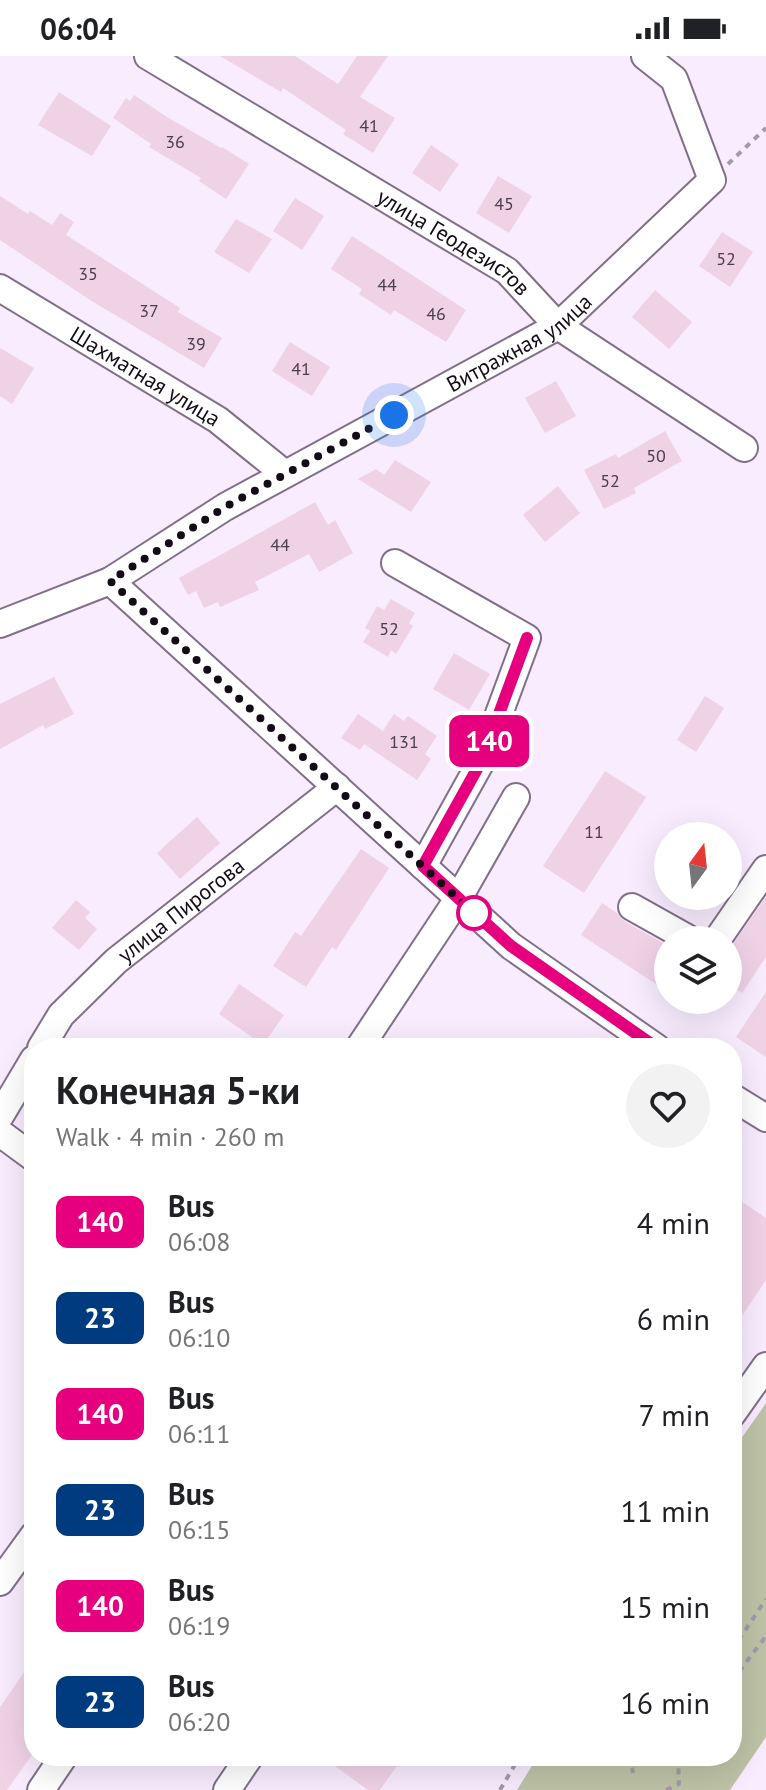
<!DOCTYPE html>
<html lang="en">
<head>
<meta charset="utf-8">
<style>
	body { margin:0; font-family:"PT Sans",sans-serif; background:#f2f2f2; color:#202124; height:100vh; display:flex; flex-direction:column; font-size:30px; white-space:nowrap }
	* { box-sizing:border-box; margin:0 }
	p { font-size:26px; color:#757577 }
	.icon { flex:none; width:44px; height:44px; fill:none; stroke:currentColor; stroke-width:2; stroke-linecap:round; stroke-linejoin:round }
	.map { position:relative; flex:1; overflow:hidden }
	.drawer { position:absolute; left:24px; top:982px; width:718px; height:728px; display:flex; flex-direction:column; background:#fff; border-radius:32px; box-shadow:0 8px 32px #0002 }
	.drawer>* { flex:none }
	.badge { padding:0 16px; border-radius:12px; font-size:28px; line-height:52px }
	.needle { width:52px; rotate:15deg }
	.tools { position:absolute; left:654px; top:766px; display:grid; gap:16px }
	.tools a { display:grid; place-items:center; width:88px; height:88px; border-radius:50%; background:#fff; box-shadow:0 8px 32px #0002; font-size:40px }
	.you { position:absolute; width:40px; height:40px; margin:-20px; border:6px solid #fff; border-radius:50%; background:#1a73e8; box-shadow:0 0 0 12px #1a73e833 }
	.map>.badge { position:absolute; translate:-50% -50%; box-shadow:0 0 0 4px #fff }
	.round { display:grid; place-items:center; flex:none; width:84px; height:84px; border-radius:42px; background:#f2f2f2 }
	.headline { display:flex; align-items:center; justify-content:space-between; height:136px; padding:0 32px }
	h1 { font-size:38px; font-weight:600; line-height:60px }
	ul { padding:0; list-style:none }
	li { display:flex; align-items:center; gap:24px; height:96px; padding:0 32px }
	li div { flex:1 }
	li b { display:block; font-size:30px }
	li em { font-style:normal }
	li .badge { min-width:88px; font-weight:700; text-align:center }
	.status { display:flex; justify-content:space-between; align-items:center; height:56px; padding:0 40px; background:#fff; direction:ltr }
	.status svg { height:22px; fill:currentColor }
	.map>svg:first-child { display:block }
	.green { fill:#bec3a7 }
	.building { fill:#f0d2e7 }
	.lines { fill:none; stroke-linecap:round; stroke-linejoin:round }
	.minor-casing { stroke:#816f8a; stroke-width:30 }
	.path { stroke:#a499a9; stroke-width:4; stroke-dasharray:6 6; stroke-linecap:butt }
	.minor { stroke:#fff; stroke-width:26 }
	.line-casing { stroke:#fff; stroke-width:18 }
	.line { stroke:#e6007e; stroke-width:12 }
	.walk { stroke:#130c17; stroke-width:8; stroke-dasharray:0 14.4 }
	.stop-dot { fill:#fff; stroke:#e6007e; stroke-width:4 }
	.labels { text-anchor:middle; stroke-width:8; stroke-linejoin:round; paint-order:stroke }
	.number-label { font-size:18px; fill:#4a3e4b }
	.street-label { font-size:22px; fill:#130c17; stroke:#f8ecfe }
</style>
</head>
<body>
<div class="status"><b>06:04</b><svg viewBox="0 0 49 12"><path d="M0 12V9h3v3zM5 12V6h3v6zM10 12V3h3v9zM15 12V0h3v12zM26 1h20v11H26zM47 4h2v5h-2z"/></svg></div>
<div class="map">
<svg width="766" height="1734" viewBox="0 0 766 1734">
	<rect width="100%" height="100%" fill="#f8ecfe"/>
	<polygon class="green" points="766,1347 766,1681 730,1734 517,1734 538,1700 732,1700 732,1396"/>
	<g class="building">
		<polygon points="220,0 295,0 338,28 357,0 388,0 360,41 395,62 373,97 343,78 346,74 283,32 281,36"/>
		<polygon points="59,36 111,70 92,100 38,69"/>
		<polygon points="134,39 167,61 221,92 222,91 249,108 226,143 199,125 201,122 149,91 151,88 113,62 126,42 130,45"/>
		<polygon points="431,89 459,108 440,136 412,117"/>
		<polygon points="498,120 532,140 509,177 476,157"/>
		<polygon points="0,140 28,158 30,155 52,169 60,157 74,166 66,179 180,252 178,256 222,282 204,312 90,244 0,184"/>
		<polygon points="295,142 324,160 302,194 273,175"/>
		<polygon points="236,163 272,183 249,217 214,196"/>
		<polygon points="722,176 753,196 730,231 699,210"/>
		<polygon points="352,180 466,254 446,286 394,254 391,259 359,238 362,233 331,213"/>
		<polygon points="655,234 692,266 669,293 632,261"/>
		<polygon points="290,286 330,311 312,340 272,315"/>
		<polygon points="0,292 34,312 12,348 0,340"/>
		<polygon points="556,325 576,360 545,377 525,342"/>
		<polygon points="665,375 682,405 634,432 636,437 604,453 584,414 616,398 618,402"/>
		<polygon points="395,404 431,426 411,456 358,423 376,413 384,419"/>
		<polygon points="558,430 580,457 545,486 523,459"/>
		<polygon points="315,446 328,469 335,464 353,497 319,516 309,498 255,526 259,534 220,551 218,546 204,552 196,535 188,539 179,522"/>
		<polygon points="391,543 415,557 409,567 413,570 396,598 391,594 388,601 363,586 370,575 365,572 377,550 384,554"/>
		<polygon points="454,597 490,618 469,654 433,633"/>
		<polygon points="54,621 74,658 45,673 43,669 0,693 0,648"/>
		<polygon points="705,640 724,652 696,696 677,684"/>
		<polygon points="358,658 383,675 394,658 404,665 408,660 437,680 425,698 431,703 417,724 364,688 360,694 341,682"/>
		<polygon points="605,715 646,741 584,837 543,810"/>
		<polygon points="197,761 220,787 180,823 157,797"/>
		<polygon points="361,793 389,812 336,894 332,891 306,931 273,910 295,876 301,880"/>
		<polygon points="766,841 766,901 742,937 728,927 728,895"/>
		<polygon points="76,844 90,856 85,862 97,873 79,894 52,872"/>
		<polygon points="602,847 617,857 624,865 668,890 668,936 581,879"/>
		<polygon points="239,928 284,959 263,989 219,958"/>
		<polygon points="766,936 766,1001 736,981"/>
		<polygon points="732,1139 766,1162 766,1224 732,1275 732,1197 739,1186 732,1181"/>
		<polygon points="34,1602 34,1696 7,1734 0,1734 0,1651"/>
		<polygon points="321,1700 404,1700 380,1734 368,1734"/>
	</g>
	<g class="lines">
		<g class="minor-casing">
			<g id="minor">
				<path id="s1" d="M148,0L507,215L558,270L744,392"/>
				<path id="s2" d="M0,232L218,364L285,418"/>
				<polyline points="395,507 527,582 482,704 423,810"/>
				<polyline points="110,525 511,890 657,992"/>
				<path id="s3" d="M0,568L110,525L225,451L558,270L712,124L674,23L645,0"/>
				<polyline points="632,851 691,884"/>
				<polyline points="717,884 766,813"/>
				<path id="s4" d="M41,992L61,959L116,905L337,731"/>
				<polyline points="359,992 458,843 516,741"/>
				<polyline points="732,1041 766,1062"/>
				<polyline points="0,1060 34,1003"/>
				<polyline points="0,1077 34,1102"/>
				<polyline points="732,1358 766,1310"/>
				<polyline points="0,1526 34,1479"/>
				<polyline points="41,1734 64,1700"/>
				<polyline points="227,1734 250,1700"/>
			</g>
		</g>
		<g class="path">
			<polyline points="728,108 766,72"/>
			<polyline points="732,1594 766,1543"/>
			<polyline points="732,1625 766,1580"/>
			<polyline points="630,1700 633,1717"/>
			<polyline points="500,1734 520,1700"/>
			<polyline points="666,1734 679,1728 678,1700"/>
		</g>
		<use href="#minor" class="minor"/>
	</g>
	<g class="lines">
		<g class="line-casing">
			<polyline id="line" points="527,582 482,704 423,810 511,890 657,992"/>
		</g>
		<use href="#line" class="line"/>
		<polyline class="walk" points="394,359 225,451 110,525 476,859 474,857"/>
	</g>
	<circle class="stop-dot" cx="474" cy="857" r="16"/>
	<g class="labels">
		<g class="number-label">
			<text x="369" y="76">41</text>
			<text x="175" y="92">36</text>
			<text x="504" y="154">45</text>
			<text x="726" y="209">52</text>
			<text x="88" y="224">35</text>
			<text x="387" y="235">44</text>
			<text x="149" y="261">37</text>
			<text x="436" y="264">46</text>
			<text x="196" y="294">39</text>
			<text x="301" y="319">41</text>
			<text x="656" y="406">50</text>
			<text x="610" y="431">52</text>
			<text x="280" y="495">44</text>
			<text x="389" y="579">52</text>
			<text x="404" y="692">131</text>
			<text x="594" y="782">11</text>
		</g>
		<g class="street-label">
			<text dy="8" stroke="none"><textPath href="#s1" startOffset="358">улица Геодезистов</textPath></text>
			<text dy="8" stroke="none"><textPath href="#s3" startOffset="592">Витражная улица</textPath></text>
			<text dy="8" stroke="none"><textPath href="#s2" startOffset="170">Шахматная улица</textPath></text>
			<text dy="8" stroke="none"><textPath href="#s4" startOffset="198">улица Пирогова</textPath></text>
		</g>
	</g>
</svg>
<div class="tools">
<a><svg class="needle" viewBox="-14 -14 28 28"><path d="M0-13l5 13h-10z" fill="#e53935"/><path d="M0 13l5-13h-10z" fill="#757577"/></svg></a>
<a><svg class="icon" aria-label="layers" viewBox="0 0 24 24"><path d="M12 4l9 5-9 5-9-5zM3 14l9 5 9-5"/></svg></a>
</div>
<div class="you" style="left:394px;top:359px"></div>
<b class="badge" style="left:489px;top:685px;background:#e6007e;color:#fff">140</b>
<section class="drawer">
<div class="headline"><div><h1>Конечная 5-ки</h1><p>Walk · 4 min · 260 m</p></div><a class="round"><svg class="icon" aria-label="heart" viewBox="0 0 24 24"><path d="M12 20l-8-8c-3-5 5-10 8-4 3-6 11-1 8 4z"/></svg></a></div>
<ul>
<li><span class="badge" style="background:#e6007e;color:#fff">140</span><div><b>Bus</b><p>06:08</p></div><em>4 min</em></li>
<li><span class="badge" style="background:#003b80;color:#fff">23</span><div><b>Bus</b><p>06:10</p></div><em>6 min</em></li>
<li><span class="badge" style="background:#e6007e;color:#fff">140</span><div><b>Bus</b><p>06:11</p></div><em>7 min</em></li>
<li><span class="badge" style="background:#003b80;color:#fff">23</span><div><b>Bus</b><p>06:15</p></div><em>11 min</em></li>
<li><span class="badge" style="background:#e6007e;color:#fff">140</span><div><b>Bus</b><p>06:19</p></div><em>15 min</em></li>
<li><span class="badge" style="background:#003b80;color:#fff">23</span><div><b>Bus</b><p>06:20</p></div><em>16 min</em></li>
</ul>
</section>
</div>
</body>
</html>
